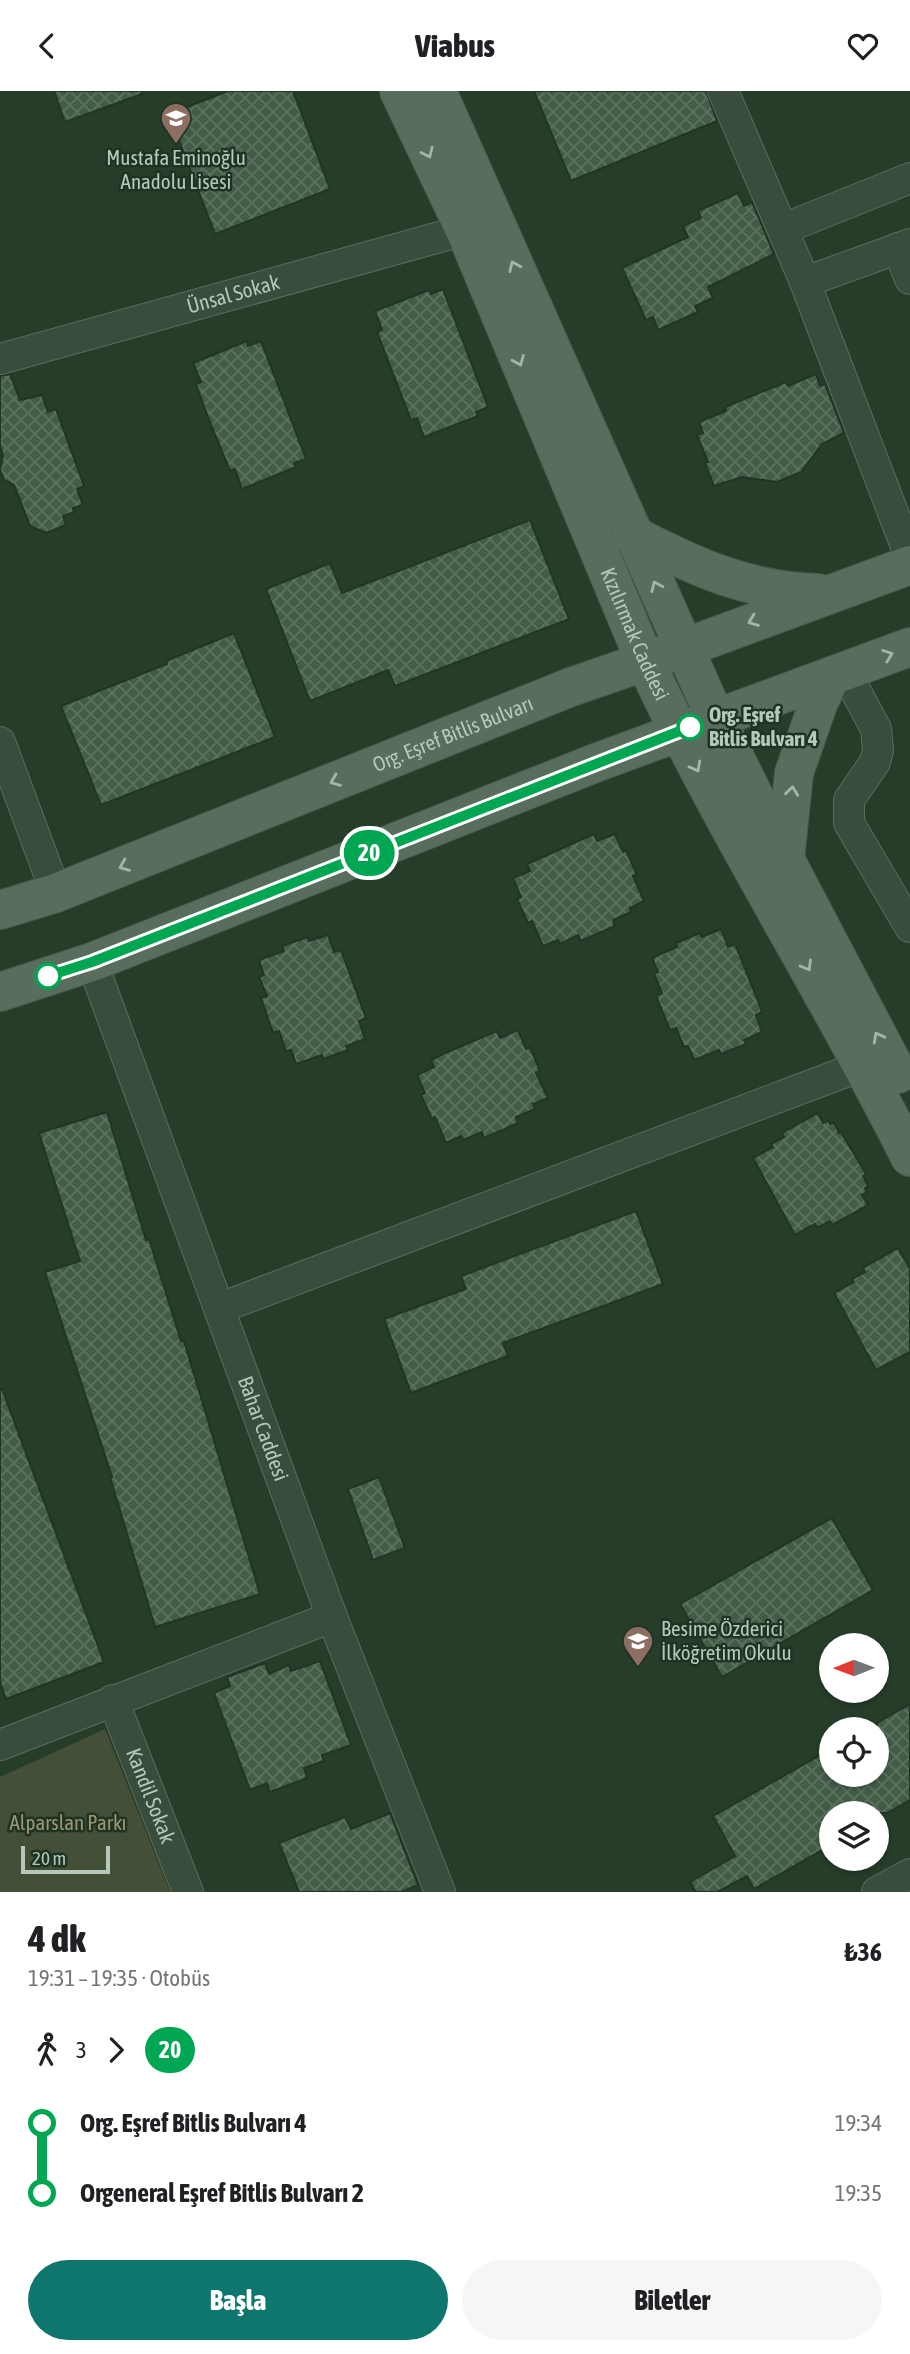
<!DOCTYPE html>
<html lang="tr">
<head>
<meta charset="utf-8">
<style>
	body { margin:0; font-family:"Asap Condensed",sans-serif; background:#f6f6f6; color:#202124; height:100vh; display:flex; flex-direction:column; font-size:26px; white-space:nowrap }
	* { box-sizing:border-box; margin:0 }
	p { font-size:23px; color:#757577 }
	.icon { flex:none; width:38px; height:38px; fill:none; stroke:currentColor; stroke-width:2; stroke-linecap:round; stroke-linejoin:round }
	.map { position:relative; height:1801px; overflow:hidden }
	.side { display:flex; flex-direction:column; background:#fff; flex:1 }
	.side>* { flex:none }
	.badge { padding:0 14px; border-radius:23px; font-size:24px; line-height:46px }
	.needle { width:46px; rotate:269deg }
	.tools { position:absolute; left:819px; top:1542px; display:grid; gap:14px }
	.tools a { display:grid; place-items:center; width:70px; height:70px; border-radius:50%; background:#fff; box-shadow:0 2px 5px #0004; font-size:35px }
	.scale { position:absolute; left:21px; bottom:18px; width:89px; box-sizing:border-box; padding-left:7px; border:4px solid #b6c8ba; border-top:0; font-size:19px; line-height:24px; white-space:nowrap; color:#b6c8ba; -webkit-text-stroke:5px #1f3322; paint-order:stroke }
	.map>.badge { position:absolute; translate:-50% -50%; box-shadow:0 0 0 4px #fff }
	.legs { display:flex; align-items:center; gap:10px; height:77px; padding:0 28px; font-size:23px }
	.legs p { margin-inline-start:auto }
	.overview { display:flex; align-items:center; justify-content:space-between; height:119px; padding:0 28px }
	h1 { font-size:38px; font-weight:800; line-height:52px }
	.cta { display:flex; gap:14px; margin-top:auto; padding:14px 28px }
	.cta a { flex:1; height:80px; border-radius:42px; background:#0f766e; color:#fff; font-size:28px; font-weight:800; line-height:80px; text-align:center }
	.cta a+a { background:#f6f6f6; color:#202124 }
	ul { padding:0 28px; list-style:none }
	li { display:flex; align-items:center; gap:24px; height:70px; font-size:26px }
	li i { display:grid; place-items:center; width:10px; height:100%; margin:0 9px; background:currentColor }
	li i::after { content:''; width:18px; height:18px; margin:-9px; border:5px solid; border-radius:50%; background:#fff }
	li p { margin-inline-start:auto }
	li:first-child i { background:linear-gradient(#0000 50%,currentColor 0) }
	li:last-child i { background:linear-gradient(currentColor 50%,#0000 0) }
	header { display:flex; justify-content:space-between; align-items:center; height:91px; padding:0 28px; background:#fff; font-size:32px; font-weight:800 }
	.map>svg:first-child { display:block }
	.green { fill:#434f36 }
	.building { fill:url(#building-cross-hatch); stroke:#213524; stroke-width:2 }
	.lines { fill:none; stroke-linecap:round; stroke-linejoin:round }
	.minor-casing { stroke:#5b6e5e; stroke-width:32 }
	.major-casing { stroke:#465a4a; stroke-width:40 }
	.minor { stroke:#3a4d3d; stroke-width:30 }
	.major { stroke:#586d5c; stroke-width:38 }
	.oneway { stroke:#a3b6a7 }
	.line-1-casing { stroke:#fff; stroke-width:16 }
	.line-1 { stroke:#00a651; stroke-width:10 }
	.stop-1-dot { fill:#fff; stroke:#00a651; stroke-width:3.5 }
	.labels { text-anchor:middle; stroke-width:5; stroke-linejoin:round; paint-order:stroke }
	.poi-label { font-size:21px; fill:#b6c8ba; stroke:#1f3322 }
	.street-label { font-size:21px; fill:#b6c8ba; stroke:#1f3322 }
	.stop-label { font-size:21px; font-weight:bold; fill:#b6c8ba; stroke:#1f3322; text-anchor:start }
	.park-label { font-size:21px; fill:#9d9675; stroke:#1f3322 }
</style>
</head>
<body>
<header><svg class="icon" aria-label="back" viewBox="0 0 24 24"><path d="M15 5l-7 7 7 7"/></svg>Viabus<svg class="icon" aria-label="heart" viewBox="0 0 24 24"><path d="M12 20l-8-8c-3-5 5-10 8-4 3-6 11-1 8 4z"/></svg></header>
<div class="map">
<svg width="910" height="1801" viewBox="0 0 910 1801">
	<defs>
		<pattern id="building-cross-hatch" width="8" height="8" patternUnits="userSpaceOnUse" patternTransform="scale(1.75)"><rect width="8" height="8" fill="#425c47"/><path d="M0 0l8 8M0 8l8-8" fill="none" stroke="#5b725f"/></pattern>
	</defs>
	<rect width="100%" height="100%" fill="#263d2a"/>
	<polygon class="green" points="105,1638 170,1801 0,1801 0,1686"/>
	<g class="building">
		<polygon points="54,0 142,0 142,3 65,31"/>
		<polygon points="228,0 293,0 330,98 215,143 169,23"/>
		<polygon points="534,0 706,0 717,30 571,90"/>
		<polygon points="738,102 744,115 752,111 774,163 708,196 713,207 695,215 698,221 658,239 653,226 646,229 622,177 688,146 683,135 701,127 698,120"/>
		<polygon points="443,198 488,316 476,321 478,325 424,346 417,327 411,329 377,241 382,239 375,220 429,199 431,203"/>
		<polygon points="247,250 248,255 261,250 306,368 294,372 296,376 242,398 235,378 230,380 209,329 196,293 201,291 193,272"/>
		<polygon points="10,283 20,309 42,304 48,321 56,318 84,395 77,398 83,414 73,417 74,421 63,425 66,434 46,442 30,435 14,394 4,389 0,379 3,364 0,355 0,285"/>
		<polygon points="816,283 820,295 825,293 844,342 822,353 801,381 777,391 742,386 714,395 705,372 708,371 697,344 703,342 699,331 726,320 725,316 786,291 788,295"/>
		<polygon points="530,429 569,528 395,595 388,579 310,610 266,498 330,472 342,502"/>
		<polygon points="234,542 275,646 101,714 61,615 167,573 166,570"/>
		<polygon points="594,743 597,750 615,743 623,761 626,759 637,784 633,785 644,810 630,817 631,821 613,829 615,835 581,850 578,844 560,853 558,849 543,855 532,830 528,832 517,808 521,806 513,787 530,780 527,773"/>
		<polygon points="721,838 728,856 735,853 756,905 762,921 756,924 762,941 744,949 746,953 721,963 719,959 694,969 688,955 684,956 676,937 670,939 656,905 662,902 654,883 658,881 652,867 677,856 676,852 700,842 702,846"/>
		<polygon points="328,844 334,861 341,859 366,927 359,930 365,948 346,955 348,959 323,968 322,964 296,973 291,959 286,960 279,940 273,942 261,907 267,905 259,886 264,884 259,869 284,860 282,855 308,846 309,850"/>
		<polygon points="518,939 526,958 530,956 540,980 536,982 548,1007 533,1013 535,1018 516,1026 518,1032 484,1047 482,1041 463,1049 461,1045 446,1052 435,1026 432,1028 421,1004 425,1002 417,984 434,976 431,969 445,962 497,940 500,947"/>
		<polygon points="107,1021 146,1149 149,1148 181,1250 184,1250 260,1503 155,1536 110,1386 112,1386 45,1181 80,1170 39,1042"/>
		<polygon points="818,1022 823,1032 828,1029 830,1033 834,1031 839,1042 841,1041 866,1083 863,1085 868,1095 865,1097 867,1101 862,1104 868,1114 832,1134 830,1130 817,1137 815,1133 795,1144 753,1067 773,1056 771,1053 784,1046 782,1042"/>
		<polygon points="636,1120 663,1193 503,1252 508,1265 411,1302 384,1228 466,1198 461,1185"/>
		<polygon points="898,1157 910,1178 910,1261 876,1279 834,1202 854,1191 852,1188 865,1181 863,1177"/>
		<polygon points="0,1298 2,1298 104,1571 6,1608 0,1591"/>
		<polygon points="379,1386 405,1457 373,1469 348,1398"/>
		<polygon points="832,1427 873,1499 722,1586 680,1513"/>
		<polygon points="320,1570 351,1654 322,1664 324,1670 304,1677 307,1687 270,1701 267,1692 250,1699 214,1602 230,1595 227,1586 265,1572 269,1583 289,1574 291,1580"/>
		<polygon points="910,1613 910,1709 887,1722 831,1722 831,1754 754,1798 747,1785 717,1801 696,1801 690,1791 735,1765 713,1725 831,1658 831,1684 877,1684 877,1632"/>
		<polygon points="390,1722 418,1794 401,1801 299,1801 279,1752 345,1726 351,1738"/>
	</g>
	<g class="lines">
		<g class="minor-casing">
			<g id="minor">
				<polyline points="723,0 805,191 910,466"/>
				<polyline points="783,138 910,87"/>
				<polyline points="898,157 910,188"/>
				<polyline points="805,191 910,153"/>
				<path id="s1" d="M0,268L465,139"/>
				<polyline points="845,580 876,638 878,659 875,671 849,709 849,732 910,836"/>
				<polyline points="0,651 56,802"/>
				<path id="s2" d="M92,871L332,1526L440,1801"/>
				<polyline points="220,1217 864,974"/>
				<path id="s3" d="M113,1609L188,1801"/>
				<polyline points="0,1654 332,1526"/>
				<polyline points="877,1801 910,1783"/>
			</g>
		</g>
		<g class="major-casing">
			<g id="major">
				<path id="s4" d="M399,0L465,139L645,570C724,741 826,898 910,1066"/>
				<polyline points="437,0 715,626 785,768 898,983"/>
				<path d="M633,444C695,476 747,500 818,502"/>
				<polyline points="785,768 794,682 818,613 831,585"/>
				<path id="s5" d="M0,819L56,802L571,596L684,557L910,474"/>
				<polyline points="0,901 92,871 598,671 910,556"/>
			</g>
		</g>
		<use href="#minor" class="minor"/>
		<use href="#major" class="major"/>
	</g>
	<defs><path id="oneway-chevron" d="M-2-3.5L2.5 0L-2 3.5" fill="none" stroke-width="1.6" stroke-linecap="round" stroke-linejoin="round" transform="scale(1.75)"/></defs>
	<g class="oneway">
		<use href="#oneway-chevron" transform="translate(428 62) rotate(65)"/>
		<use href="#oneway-chevron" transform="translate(514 175) rotate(-114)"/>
		<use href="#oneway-chevron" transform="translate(519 270) rotate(67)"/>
		<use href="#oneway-chevron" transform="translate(656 495) rotate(-114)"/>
		<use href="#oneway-chevron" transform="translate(753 530) rotate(159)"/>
		<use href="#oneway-chevron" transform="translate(888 564) rotate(-20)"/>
		<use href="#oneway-chevron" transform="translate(696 676) rotate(62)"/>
		<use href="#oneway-chevron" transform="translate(335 690) rotate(158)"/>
		<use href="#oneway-chevron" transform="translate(792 700) rotate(-83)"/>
		<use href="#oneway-chevron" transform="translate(124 775) rotate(158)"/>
		<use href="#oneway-chevron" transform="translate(807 875) rotate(60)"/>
		<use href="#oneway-chevron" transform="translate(878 946) rotate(-118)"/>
	</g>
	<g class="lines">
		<g class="line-1-casing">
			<polyline id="line-1" points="48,885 92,871 690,636"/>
		</g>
		<use href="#line-1" class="line-1"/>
	</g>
	<defs>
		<g id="school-pin" transform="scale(1.575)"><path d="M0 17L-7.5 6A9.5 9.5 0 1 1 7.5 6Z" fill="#8d6e63" stroke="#1f3322"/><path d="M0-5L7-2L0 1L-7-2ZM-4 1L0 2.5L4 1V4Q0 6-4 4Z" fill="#fff"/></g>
	</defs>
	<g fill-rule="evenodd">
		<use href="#school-pin" x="176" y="27"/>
		<use href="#school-pin" x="638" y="1550"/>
	</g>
	<g class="stop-1-dot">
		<circle cx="690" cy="636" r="12"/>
		<circle cx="48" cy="885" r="12"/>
	</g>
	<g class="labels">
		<g class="poi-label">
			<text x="176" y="74">Mustafa Eminoğlu<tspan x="176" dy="24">Anadolu Lisesi</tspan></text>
			<text x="661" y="1545" text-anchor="start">Besime Özderici<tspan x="661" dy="24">İlköğretim Okulu</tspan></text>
		</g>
		<g class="street-label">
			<text dy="7" stroke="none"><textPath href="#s1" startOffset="242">Ünsal Sokak</textPath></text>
			<text dy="7" stroke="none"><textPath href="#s4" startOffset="592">Kızılırmak Caddesi</textPath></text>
			<text dy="7" stroke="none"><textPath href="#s5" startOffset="486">Org. Eşref Bitlis Bulvarı</textPath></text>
			<text dy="7" stroke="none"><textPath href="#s2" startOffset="497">Bahar Caddesi</textPath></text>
			<text dy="7" stroke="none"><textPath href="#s3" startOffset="103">Kandil Sokak</textPath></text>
		</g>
		<g class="stop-label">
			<text x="709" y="631">Org. Eşref<tspan x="709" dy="24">Bitlis Bulvarı 4</tspan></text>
		</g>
		<g class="park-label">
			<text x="68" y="1739">Alparslan Parkı</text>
		</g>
	</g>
</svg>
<div class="tools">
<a><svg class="needle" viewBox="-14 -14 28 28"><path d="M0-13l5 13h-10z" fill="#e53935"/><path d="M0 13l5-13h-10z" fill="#757577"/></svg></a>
<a><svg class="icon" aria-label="locate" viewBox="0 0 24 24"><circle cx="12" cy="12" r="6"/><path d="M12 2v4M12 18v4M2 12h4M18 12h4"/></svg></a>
<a><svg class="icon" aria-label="layers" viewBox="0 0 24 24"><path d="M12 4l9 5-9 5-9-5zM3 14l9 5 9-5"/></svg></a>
</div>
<div class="scale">20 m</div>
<b class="badge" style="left:369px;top:762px;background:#00a651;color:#fff">20</b>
</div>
<section class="side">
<div class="overview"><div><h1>4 dk</h1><p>19:31 – 19:35 · Otobüs</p></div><b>₺36</b></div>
<div class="legs"><svg class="icon" aria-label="walk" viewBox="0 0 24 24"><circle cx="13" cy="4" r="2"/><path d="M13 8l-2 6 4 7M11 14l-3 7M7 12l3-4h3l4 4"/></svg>3<svg class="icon" aria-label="forward" viewBox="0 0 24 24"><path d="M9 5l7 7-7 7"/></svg><b class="badge" style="background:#00a651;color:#fff">20</b></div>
<ul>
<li><i style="color:#00a651"></i><b>Org. Eşref Bitlis Bulvarı 4</b><p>19:34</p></li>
<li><i style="color:#00a651"></i><b>Orgeneral Eşref Bitlis Bulvarı 2</b><p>19:35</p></li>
</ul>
<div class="cta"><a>Başla</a><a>Biletler</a></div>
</section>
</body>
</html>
